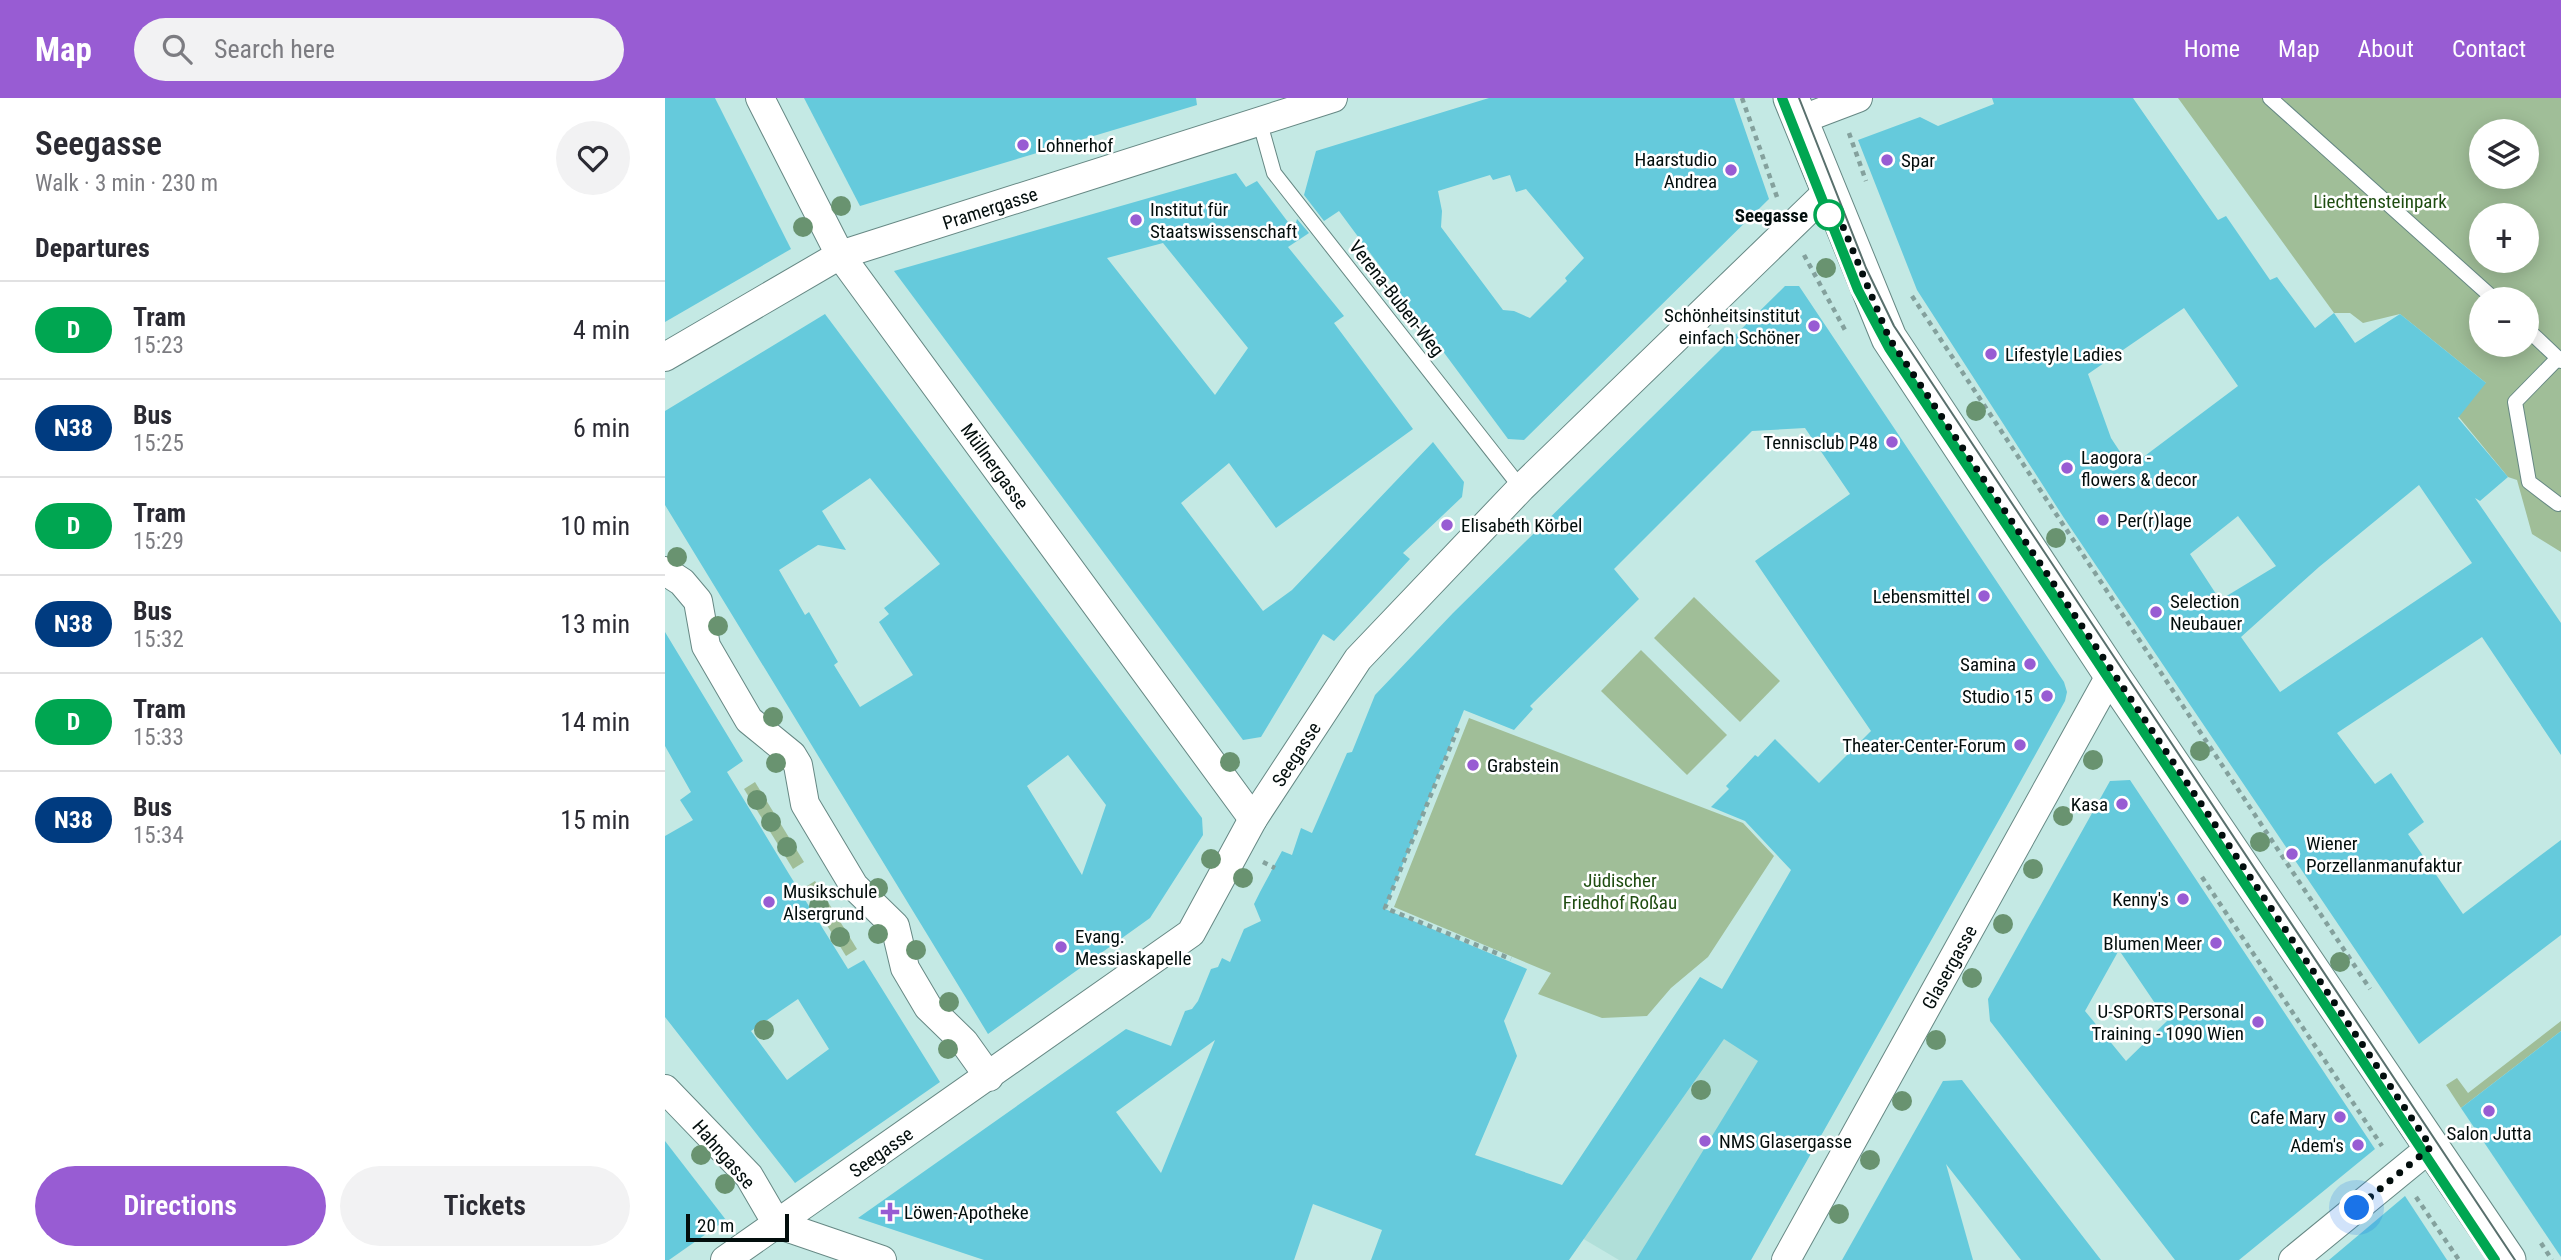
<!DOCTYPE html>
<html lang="en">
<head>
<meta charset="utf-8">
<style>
	body { margin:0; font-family:"Roboto Condensed",sans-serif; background:#f2f2f3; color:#2b2b33; height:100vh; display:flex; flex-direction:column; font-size:26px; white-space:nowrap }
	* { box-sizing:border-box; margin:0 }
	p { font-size:23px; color:#7c7c81 }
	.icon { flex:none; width:38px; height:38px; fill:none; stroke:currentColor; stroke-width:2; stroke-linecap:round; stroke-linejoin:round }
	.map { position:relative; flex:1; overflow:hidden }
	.sheet { display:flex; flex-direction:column; background:#fff; width:665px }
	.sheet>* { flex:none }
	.badge { padding:0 14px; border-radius:23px; font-size:24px; line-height:46px }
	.controls { position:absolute; left:1804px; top:21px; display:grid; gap:14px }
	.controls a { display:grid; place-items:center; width:70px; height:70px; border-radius:50%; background:#fff; box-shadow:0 4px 18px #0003; font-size:35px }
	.scale { position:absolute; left:21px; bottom:18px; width:103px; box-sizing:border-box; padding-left:7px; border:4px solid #030e0d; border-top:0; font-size:19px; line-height:24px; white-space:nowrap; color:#030e0d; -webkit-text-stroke:5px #fff; paint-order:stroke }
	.you { position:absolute; width:35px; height:35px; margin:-18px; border:5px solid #fff; border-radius:50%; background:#1a73e8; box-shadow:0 0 0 10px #1a73e833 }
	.map>.badge { position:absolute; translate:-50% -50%; box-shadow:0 0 0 4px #fff }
	h2 { padding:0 35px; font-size:26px; line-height:63px }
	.round { display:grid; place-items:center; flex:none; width:74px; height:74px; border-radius:37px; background:#f2f2f3 }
	.overview { display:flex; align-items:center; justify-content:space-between; height:119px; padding:0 35px }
	h1 { font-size:33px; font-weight:600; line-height:52px }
	.cta { display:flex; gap:14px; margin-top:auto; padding:14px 35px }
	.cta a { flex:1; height:80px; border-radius:42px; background:#985cd3; color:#fff; font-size:28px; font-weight:600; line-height:80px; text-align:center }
	.cta a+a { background:#f2f2f3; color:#2b2b33 }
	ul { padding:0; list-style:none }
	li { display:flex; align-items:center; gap:21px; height:98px; padding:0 35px; border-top:2px solid #e1e1e2 }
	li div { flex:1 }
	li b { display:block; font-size:26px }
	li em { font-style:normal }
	li .badge { min-width:77px; font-weight:700; text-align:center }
	header { display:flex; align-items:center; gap:42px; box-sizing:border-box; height:98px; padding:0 35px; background:#985cd3; color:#fff }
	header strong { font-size:33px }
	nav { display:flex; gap:38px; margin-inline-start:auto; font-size:24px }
	.search { width:490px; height:63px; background:#f2f2f3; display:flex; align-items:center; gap:18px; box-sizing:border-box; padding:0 24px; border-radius:38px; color:#7c7c81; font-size:26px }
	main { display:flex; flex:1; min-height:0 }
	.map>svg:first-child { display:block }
	.built { fill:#b0dfd9 }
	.green { fill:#a0be98; fill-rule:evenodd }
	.building { fill:#65cadc; fill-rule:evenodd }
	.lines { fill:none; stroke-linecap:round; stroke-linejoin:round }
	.service-casing { stroke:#668884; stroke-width:16 }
	.minor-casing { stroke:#668884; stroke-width:30 }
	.tertiary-casing { stroke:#668884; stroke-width:37 }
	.path { stroke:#84a19d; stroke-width:4.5; stroke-dasharray:5 5; stroke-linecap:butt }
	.service { stroke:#fff; stroke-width:14 }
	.minor { stroke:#fff; stroke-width:28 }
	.tertiary { stroke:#fff; stroke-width:35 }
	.tram { stroke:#59706d; stroke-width:2 }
	.tree { fill:#699370 }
	.line-casing { stroke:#fff; stroke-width:16 }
	.line { stroke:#00a651; stroke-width:10 }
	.walk { stroke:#030e0d; stroke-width:7; stroke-dasharray:0 12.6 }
	.poi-dot { fill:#985cd3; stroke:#fff; stroke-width:2.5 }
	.stop-dot { fill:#fff; stroke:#00a651; stroke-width:3.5 }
	.labels { text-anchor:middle; stroke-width:5; stroke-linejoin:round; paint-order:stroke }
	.poi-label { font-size:19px; fill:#030e0d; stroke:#fff; text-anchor:start }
	.park-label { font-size:19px; fill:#1f4d11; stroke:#fff }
	.street-label { font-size:19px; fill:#030e0d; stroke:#fff }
	.stop-label { font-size:19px; font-weight:bold; fill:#030e0d; stroke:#fff; text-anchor:end }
</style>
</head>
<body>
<header>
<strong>Map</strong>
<div class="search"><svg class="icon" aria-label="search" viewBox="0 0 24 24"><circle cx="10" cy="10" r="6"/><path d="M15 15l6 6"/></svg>Search here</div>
<nav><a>Home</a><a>Map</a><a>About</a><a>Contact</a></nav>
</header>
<main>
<section class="sheet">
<div class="overview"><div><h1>Seegasse</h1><p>Walk · 3 min · 230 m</p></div><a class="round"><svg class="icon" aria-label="heart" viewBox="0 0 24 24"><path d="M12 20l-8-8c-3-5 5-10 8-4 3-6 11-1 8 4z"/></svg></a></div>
<h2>Departures</h2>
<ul>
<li><span class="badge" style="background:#00a651;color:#fff">D</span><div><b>Tram</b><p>15:23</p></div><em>4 min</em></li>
<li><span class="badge" style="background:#003b80;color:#fff">N38</span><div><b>Bus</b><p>15:25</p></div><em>6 min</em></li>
<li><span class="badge" style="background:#00a651;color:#fff">D</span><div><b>Tram</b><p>15:29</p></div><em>10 min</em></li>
<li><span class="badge" style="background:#003b80;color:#fff">N38</span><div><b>Bus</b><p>15:32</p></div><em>13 min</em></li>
<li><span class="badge" style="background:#00a651;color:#fff">D</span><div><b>Tram</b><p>15:33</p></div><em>14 min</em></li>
<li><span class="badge" style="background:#003b80;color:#fff">N38</span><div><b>Bus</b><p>15:34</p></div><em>15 min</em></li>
</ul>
<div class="cta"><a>Directions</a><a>Tickets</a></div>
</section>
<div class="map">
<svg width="1896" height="1162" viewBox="0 0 1896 1162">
	<rect width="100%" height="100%" fill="#c4e9e4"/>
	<polygon class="built" points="1035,879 1194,969 1086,1162 954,1162 878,1117"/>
	<g class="green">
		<path d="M1513,0H1896V454L1867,436L1852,382L1843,379L1757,274L1821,285L1735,216L1698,225L1685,215H1669ZM1816,33H1862V79H1816ZM1816,117H1862V163H1816ZM1816,201H1862V247H1816Z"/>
		<polygon points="1029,499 1115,583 1075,624 989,540"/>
		<polygon points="976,552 1062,637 1022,677 936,593"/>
		<polygon points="804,620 1078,725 1109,758 1043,859 1006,890 982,918 937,920 873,896 886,875 729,809"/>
		<polygon points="90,684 139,764 128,771 79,691"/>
		<polygon points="150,783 192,851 181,858 139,790"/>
		<polygon points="1896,923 1896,933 1796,1010 1781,987 1792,980 1803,995"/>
	</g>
	<g class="building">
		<polygon points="0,0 50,0 126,151 0,224"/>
		<polygon points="139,0 531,0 532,7 195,108"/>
		<path d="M824,0H1069L1104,101L859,342L843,341L674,113L659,123L639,97L651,53ZM825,77L828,82L845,77L851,94L861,91L919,160L900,180L902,183L865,220L849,213L838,212L776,129L777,113L773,93Z"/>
		<path d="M1327,0H1468L1553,122L1561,118L1605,182L1612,179L1650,230L1669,215L1690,245L1735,216L1821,285L1793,320L1843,379L1815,403L1810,400L1896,525V657L1817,539L1672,635L1710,686L1726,675L1759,724L1743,736L1798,816L1896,742V837L1754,946L1399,420L1252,192L1193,42L1255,19L1273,28L1329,6ZM1519,210L1573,288L1465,369L1446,340L1423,276ZM1754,387L1807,465L1615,594L1576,539L1654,469ZM1573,418L1611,468L1555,502L1525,456Z"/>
		<path d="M571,75L581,89L592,83L629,132L632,121L644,135L623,149L679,218L669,225L748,331L611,430L564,365L516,405L598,513L627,492L768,344L799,384L797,399L738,455L745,461L669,543L658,536L596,639L578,642L229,173ZM498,145L583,250L550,297L442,160Z"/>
		<path d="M1120,188H1134L1399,584L1402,594L1400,603L1343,706L1086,1162H971L1093,963L1059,941L904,1162H706L717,1132L648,1106L629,1162H319L193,1120L461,931L506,948L520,913L527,911L533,903L546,871L553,869L557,860L565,864L579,831L596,823L589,806L595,794L617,753L627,757L636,730L647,735L682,655L687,654L710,597L788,515ZM1140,330L1185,396L1090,463L1206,633L1154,685L1110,641L1093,659L1090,657L1061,688L1064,691L1046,709L1080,723L1126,772L1057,891L1035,879L897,1087L810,1057L852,958L839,923L862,871L720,811L799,612L849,632L868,611L865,608L974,501L949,471L1087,333ZM550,942L496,1075L451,1014Z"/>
		<path d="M160,216L537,720L538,737L485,820L323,936L0,407V313ZM205,380L275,466L219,510L224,516L214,524L248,577L195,609L169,567L173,564L144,514L140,517L114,472L153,447L181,452L157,413ZM403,657L441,707L417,777L362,688Z"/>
		<path d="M0,534L78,663L62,674L124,776L183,871L199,862L275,984L130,1085L0,919V738L28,722L15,702L26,694L0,648ZM133,901L164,951L122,982L86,933Z"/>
		<path d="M1465,682L1710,1051L1574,1162H1510L1325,923L1323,901L1445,683ZM1454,852L1502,923L1461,963L1420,913Z"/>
		<polygon points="1896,933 1896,1159 1796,1010"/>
		<polygon points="1297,982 1436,1162 1356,1162 1281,1066 1308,1162 1177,1162 1278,983"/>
		<polygon points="0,1043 61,1122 4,1162 0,1162"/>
		<polygon points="1740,1098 1782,1162 1664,1162"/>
	</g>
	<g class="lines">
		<g class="service-casing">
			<g id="service">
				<polyline points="1605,0 1829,201"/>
				<polyline points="595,25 609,75 856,390"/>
				<polyline points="1862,231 1896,263"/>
				<polyline points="1893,260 1850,304 1864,384 1893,406"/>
			</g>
		</g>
		<g class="minor-casing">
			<g id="minor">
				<polyline points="95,0 175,157 588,721"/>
				<polyline points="1135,22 1193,0"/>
				<polyline points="0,259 175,157 668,0"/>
				<polyline points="0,473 17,484 33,503 41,548 84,622 127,657 133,667 140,706 189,788 230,828 240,870 263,909 299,944 324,979"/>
				<polyline points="0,991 84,1078 112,1126"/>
				<polyline points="112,1126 217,1162"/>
				<polyline points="60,1162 526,835 588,721 693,561 856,390 1164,92"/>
				<polyline points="1121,1162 1446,576"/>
				<polyline points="1628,1162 1766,1049"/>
			</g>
		</g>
		<g class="tertiary-casing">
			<polyline id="tertiary" points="1126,0 1224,240 1446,576 1843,1162"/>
		</g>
		<g class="path">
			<polyline points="1077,0 1112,99"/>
			<polyline points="1184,35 1201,83"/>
			<polyline points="1139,157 1180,232"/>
			<polyline points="1247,198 1705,891"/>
			<polyline points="793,630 720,810 846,861"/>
			<polyline points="598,764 610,770"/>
			<polyline points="1537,779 1717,1048"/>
			<polyline points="1751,1099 1794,1162"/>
			<polyline points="1876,1145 1887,1162"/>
		</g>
		<use href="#service" class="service"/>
		<use href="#minor" class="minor"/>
		<use href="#tertiary" class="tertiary"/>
		<g class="tram">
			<polyline points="1118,0 1193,192 1224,250 1830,1162"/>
			<polyline points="1134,0 1201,170 1229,228 1850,1162"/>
		</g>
	</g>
	<g class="tree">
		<circle cx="176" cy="108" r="10"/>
		<circle cx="138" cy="129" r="10"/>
		<circle cx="1161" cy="170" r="10"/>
		<circle cx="1311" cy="313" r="10"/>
		<circle cx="1391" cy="440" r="10"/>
		<circle cx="12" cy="459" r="10"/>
		<circle cx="53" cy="528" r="10"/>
		<circle cx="108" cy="619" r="10"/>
		<circle cx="1535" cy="653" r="10"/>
		<circle cx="1428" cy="662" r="10"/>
		<circle cx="565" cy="664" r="10"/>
		<circle cx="111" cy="665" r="10"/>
		<circle cx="92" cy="702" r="10"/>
		<circle cx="1398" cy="718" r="10"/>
		<circle cx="106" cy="724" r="10"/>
		<circle cx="1595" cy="744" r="10"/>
		<circle cx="122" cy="749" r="10"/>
		<circle cx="546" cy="761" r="10"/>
		<circle cx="1368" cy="771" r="10"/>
		<circle cx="578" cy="780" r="10"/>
		<circle cx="213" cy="790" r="10"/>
		<circle cx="154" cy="808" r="10"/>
		<circle cx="1338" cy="826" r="10"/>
		<circle cx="213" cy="836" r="10"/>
		<circle cx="175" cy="839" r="10"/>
		<circle cx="251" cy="852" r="10"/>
		<circle cx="1675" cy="864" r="10"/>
		<circle cx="1307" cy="880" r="10"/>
		<circle cx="284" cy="904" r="10"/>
		<circle cx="99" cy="932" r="10"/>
		<circle cx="1271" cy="942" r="10"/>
		<circle cx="283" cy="951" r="10"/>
		<circle cx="1036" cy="992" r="10"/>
		<circle cx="1237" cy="1003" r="10"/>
		<circle cx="36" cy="1057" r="10"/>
		<circle cx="1205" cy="1062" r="10"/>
		<circle cx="60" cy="1086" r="10"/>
		<circle cx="1174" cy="1116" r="10"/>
	</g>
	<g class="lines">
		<g class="line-casing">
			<polyline id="line" points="1117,0 1193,192 1224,250 1830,1162"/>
		</g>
		<use href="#line" class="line"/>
		<polyline class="walk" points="1164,117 1172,114 1224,240 1766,1049 1692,1110"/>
	</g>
	<g class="poi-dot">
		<circle cx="358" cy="47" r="7"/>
		<circle cx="1222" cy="62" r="7"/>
		<circle cx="1066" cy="72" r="7"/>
		<circle cx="471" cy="122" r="7"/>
		<circle cx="1149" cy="228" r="7"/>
		<circle cx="1326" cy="256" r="7"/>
		<circle cx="1227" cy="344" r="7"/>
		<circle cx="1402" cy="370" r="7"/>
		<circle cx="1438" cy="422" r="7"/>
		<circle cx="782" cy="427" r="7"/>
		<circle cx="1319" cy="498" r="7"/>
		<circle cx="1491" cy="514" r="7"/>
		<circle cx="1365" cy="566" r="7"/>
		<circle cx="1382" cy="598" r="7"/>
		<circle cx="1355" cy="647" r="7"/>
		<circle cx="808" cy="667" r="7"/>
		<circle cx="1457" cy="706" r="7"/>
		<circle cx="1627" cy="756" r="7"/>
		<circle cx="1518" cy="801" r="7"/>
		<circle cx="104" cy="804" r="7"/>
		<circle cx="1551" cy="845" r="7"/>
		<circle cx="396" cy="849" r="7"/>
		<circle cx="1593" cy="924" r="7"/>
		<circle cx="1824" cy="1013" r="7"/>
		<circle cx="1675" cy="1019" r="7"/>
		<circle cx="1040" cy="1043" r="7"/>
		<circle cx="1693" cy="1047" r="7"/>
		<path d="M221.5 1103.5h7v7h7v7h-7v7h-7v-7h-7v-7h7z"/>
	</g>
	<circle class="stop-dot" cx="1164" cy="117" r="14"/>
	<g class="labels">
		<g class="poi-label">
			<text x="372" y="54">Lohnerhof</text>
			<text x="1052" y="68" text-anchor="end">Haarstudio<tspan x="1052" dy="22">Andrea</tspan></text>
			<text x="1236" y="69">Spar</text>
			<text x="485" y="118">Institut für<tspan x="485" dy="22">Staatswissenschaft</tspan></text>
			<text x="1135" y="224" text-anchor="end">Schönheitsinstitut<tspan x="1135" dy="22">einfach Schöner</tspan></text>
			<text x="1340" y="263">Lifestyle Ladies</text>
			<text x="1213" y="351" text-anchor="end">Tennisclub P48</text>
			<text x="1416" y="366">Laogora -<tspan x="1416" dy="22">flowers &amp; decor</tspan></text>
			<text x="1452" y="429">Per(r)lage</text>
			<text x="796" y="434">Elisabeth Körbel</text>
			<text x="1305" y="505" text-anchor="end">Lebensmittel</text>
			<text x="1505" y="510">Selection<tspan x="1505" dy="22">Neubauer</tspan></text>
			<text x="1351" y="573" text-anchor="end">Samina</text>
			<text x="1368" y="605" text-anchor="end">Studio 15</text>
			<text x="1341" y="654" text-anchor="end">Theater-Center-Forum</text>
			<text x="822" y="674">Grabstein</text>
			<text x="1443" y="713" text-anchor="end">Kasa</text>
			<text x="1641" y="752">Wiener<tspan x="1641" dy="22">Porzellanmanufaktur</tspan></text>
			<text x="118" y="800">Musikschule<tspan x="118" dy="22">Alsergrund</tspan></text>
			<text x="1504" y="808" text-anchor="end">Kenny's</text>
			<text x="410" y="845">Evang.<tspan x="410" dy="22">Messiaskapelle</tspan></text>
			<text x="1537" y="852" text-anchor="end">Blumen Meer</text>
			<text x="1579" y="920" text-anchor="end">U-SPORTS Personal<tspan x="1579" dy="22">Training - 1090 Wien</tspan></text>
			<text x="1661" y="1026" text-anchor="end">Cafe Mary</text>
			<text x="1824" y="1042" text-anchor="middle">Salon Jutta</text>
			<text x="1054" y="1050">NMS Glasergasse</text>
			<text x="1679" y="1054" text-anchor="end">Adem's</text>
			<text x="239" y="1121">Löwen-Apotheke</text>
		</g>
		<g class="park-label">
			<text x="1715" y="110">Liechtensteinpark</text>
			<text x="955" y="789">Jüdischer<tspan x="955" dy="22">Friedhof Roßau</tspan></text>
		</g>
		<g class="street-label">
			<text transform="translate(325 110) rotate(-18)" y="7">Pramergasse</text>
			<text transform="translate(732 200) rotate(52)" y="7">Verena-Buben-Weg</text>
			<text transform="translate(330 368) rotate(54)" y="7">Müllnergasse</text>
			<text transform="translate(631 656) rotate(-57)" y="7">Seegasse</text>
			<text transform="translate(1284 869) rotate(-61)" y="7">Glasergasse</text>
			<text transform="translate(216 1054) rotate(-35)" y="7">Seegasse</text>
			<text transform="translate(59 1056) rotate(49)" y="7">Hahngasse</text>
		</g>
		<g class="stop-label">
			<text x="1143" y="124">Seegasse</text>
		</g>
	</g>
</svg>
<div class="controls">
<a><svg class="icon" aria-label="layers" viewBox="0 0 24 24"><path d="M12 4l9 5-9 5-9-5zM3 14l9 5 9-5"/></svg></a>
<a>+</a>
<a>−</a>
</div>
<div class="scale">20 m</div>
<div class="you" style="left:1692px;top:1110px"></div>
</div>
</main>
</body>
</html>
